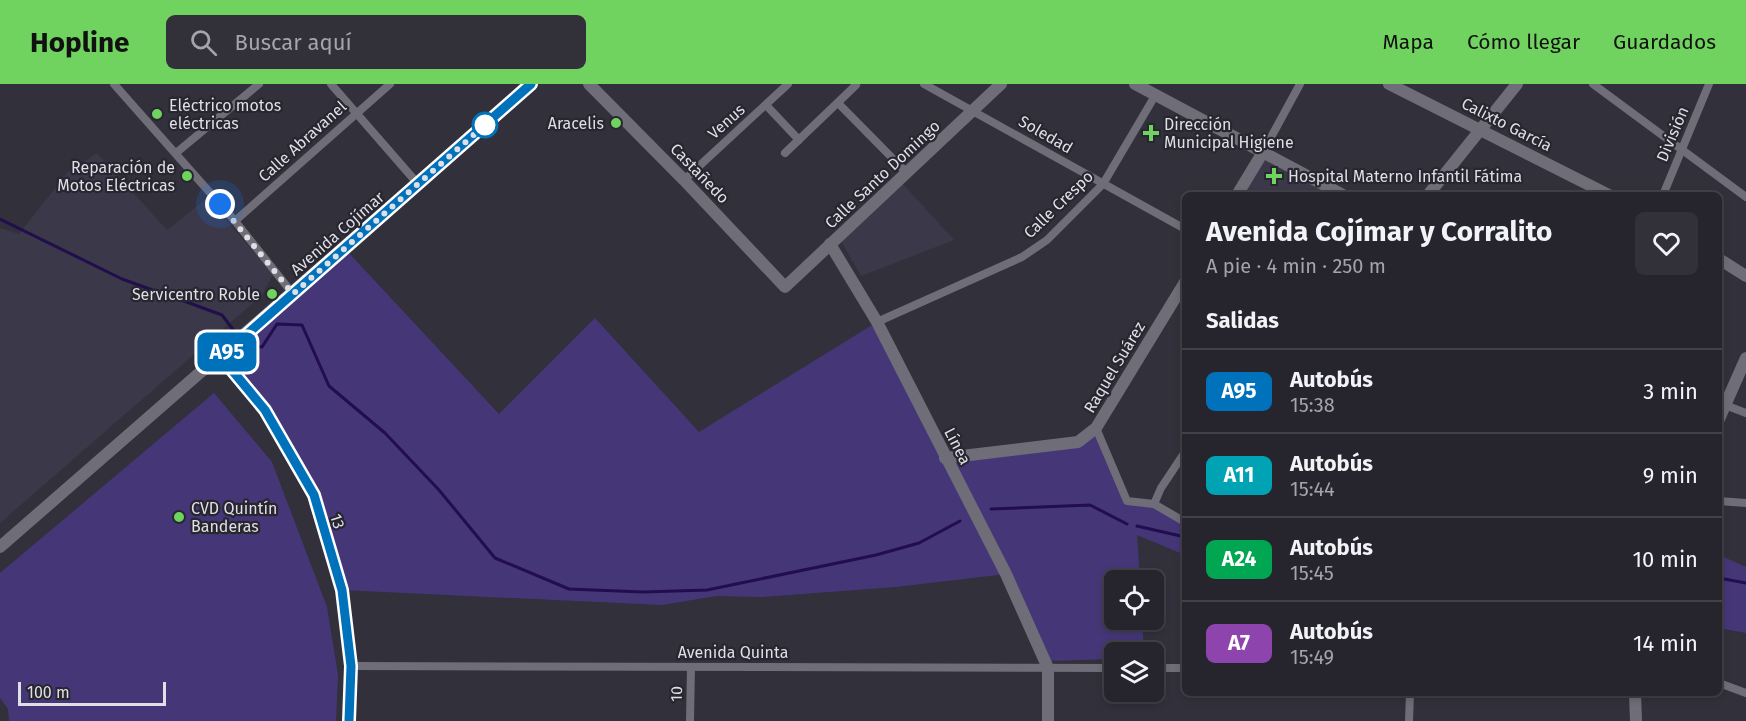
<!DOCTYPE html>
<html lang="es">
<head>
<meta charset="utf-8">
<style>
	body { margin:0; font-family:"Fira Sans",sans-serif; background:#323038; color:#f1f3f6; height:100vh; display:flex; flex-direction:column; font-size:22px; white-space:nowrap }
	* { box-sizing:border-box; margin:0 }
	p { font-size:20px; color:#a4a4a9 }
	.icon { flex:none; width:33px; height:33px; fill:none; stroke:currentColor; stroke-width:2; stroke-linecap:round; stroke-linejoin:round }
	.map { position:relative; flex:1; overflow:hidden }
	.side { position:absolute; left:1182px; top:108px; width:540px; height:504px; display:flex; flex-direction:column; background:#26242c; border-radius:9px; box-shadow:0 3px 9px #0003,0 0 0 2px #424148 }
	.side>* { flex:none }
	.badge { padding:0 12px; border-radius:9px; font-size:21px; line-height:39px }
	.controls { position:absolute; left:1104px; top:486px; display:grid; gap:12px }
	.controls a { display:grid; place-items:center; width:60px; height:60px; border-radius:9px; background:#26242c; box-shadow:0 3px 9px #0003,0 0 0 2px #424148; font-size:30px }
	.scale { position:absolute; left:18px; bottom:15px; width:148px; box-sizing:border-box; padding-left:6px; border:3px solid #dfdfe5; border-top:0; font-size:16px; line-height:21px; white-space:nowrap; color:#dfdfe5; -webkit-text-stroke:4px #282630; paint-order:stroke }
	.you { position:absolute; width:30px; height:30px; margin:-15px; border:4px solid #fff; border-radius:50%; background:#1a73e8; box-shadow:0 0 0 9px #1a73e833 }
	.map>.badge { position:absolute; translate:-50% -50%; box-shadow:0 0 0 3px #fff }
	h2 { padding:0 24px; font-size:22px; line-height:54px }
	.round { display:grid; place-items:center; flex:none; width:63px; height:63px; border-radius:9px; background:#323038 }
	.head { display:flex; align-items:center; justify-content:space-between; height:102px; padding:0 24px }
	h1 { font-size:28px; font-weight:700; line-height:45px }
	ul { padding:0; list-style:none }
	li { display:flex; align-items:center; gap:18px; height:84px; padding:0 24px; border-top:2px solid #424148 }
	li div { flex:1 }
	li b { display:block; font-size:22px }
	li em { font-style:normal }
	li .badge { min-width:66px; font-weight:700; text-align:center }
	header { display:flex; align-items:center; gap:36px; box-sizing:border-box; height:84px; padding:0 30px; background:#70d35f; color:#111 }
	header strong { font-size:28px }
	nav { display:flex; gap:33px; margin-inline-start:auto; font-size:21px }
	.search { width:420px; height:54px; background:#323038; display:flex; align-items:center; gap:15px; box-sizing:border-box; padding:0 21px; border-radius:9px; color:#a4a4a9; font-size:22px }
	.map>svg:first-child { display:block }
	.built { fill:#3b3949 }
	.green { fill:#453777 }
	.lines { fill:none; stroke-linecap:round; stroke-linejoin:round }
	.stream { stroke:#220d4d; stroke-width:3 }
	.street { stroke:#6e6d78; stroke-width:8 }
	.secondary { stroke:#6e6d78; stroke-width:12 }
	.line-casing { stroke:#fff; stroke-width:14 }
	.line { stroke:#0072bc; stroke-width:9 }
	.walk { stroke:#dfdfe5; stroke-width:6; stroke-dasharray:0 10.8 }
	.poi-dot { fill:#70d35f; stroke:#282630; stroke-width:2 }
	.stop-dot { fill:#fff; stroke:#0072bc; stroke-width:3 }
	.labels { text-anchor:middle; stroke-width:4.5; stroke-linejoin:round; paint-order:stroke }
	.poi-label { font-size:16px; fill:#dfdfe5; stroke:#282630; text-anchor:start }
	.street-label { font-size:16px; fill:#dfdfe5; stroke:#282630 }
</style>
</head>
<body>
<header>
<strong>Hopline</strong>
<div class="search"><svg class="icon" aria-label="search" viewBox="0 0 24 24"><circle cx="10" cy="10" r="6"/><path d="M15 15l6 6"/></svg>Buscar aquí</div>
<nav><a>Mapa</a><a>Cómo llegar</a><a>Guardados</a></nav>
</header>
<div class="map">
<svg width="1746" height="637" viewBox="0 0 1746 637">
	<rect width="100%" height="100%" fill="#32303b"/>
	<g class="built">
		<polygon points="97,69 167,146 207,114 273,190 262,211 0,439 0,144 19,150 67,89"/>
		<polygon points="1263,76 1327,108 1325,111 1243,111"/>
		<polygon points="902,99 954,156 861,192 841,157"/>
	</g>
	<g class="green">
		<polygon points="347,167 499,330 595,234 699,348 877,238 945,374 1078,362 1096,344 1127,417 1154,420 1185,438 1185,471 1137,451 1140,496 1114,496 1114,536 1142,536 1144,568 1114,568 1114,575 1050,577 1006,490 896,503 762,513 716,512 662,521 342,506 313,411 228,275"/>
		<polygon points="214,309 272,378 327,523 338,591 336,637 9,637 8,625 0,614 0,489"/>
		<polygon points="1719,471 1746,483 1746,549 1719,544"/>
	</g>
	<g class="lines">
		<g class="stream">
			<polyline points="0,135 122,195 158,208"/>
			<polyline points="173,213 222,231 238,252"/>
			<polyline points="243,257 246,261 262,263 277,240 302,241 329,302 385,349 439,406 495,474 569,505 643,508 707,506 876,471 919,459 960,437"/>
			<polyline points="991,425 1090,421 1127,440"/>
			<polyline points="1137,442 1185,453"/>
			<polyline points="1719,494 1746,499"/>
		</g>
		<g class="street">
			<polyline points="114,0 235,137 293,210"/>
			<polyline points="331,0 418,100"/>
			<polyline points="924,0 1185,145"/>
			<polyline points="1593,0 1746,113"/>
			<polyline points="838,19 907,89"/>
			<polyline points="766,21 799,56"/>
			<polyline points="1263,68 1300,0"/>
			<polyline points="176,69 259,0"/>
			<polyline points="785,69 856,1"/>
			<polyline points="684,96 788,0"/>
			<polyline points="1663,111 1709,0"/>
			<polyline points="235,137 390,0"/>
			<polyline points="877,238 1022,173 1047,156 1103,100 1156,10"/>
			<polyline points="1725,321 1746,329"/>
			<polyline points="1096,344 1127,417 1154,420 1185,438"/>
			<polyline points="1719,417 1746,419"/>
			<polyline points="1154,420 1161,404 1185,368"/>
			<polyline points="351,582 1114,584"/>
			<polyline points="1154,584 1185,584"/>
			<polyline points="1719,599 1746,609"/>
			<polyline points="690,637 691,583"/>
			<polyline points="1409,637 1410,609"/>
		</g>
		<g class="secondary">
			<polyline points="589,0 684,96 785,203 1001,0"/>
			<polyline points="1135,0 1343,111"/>
			<polyline points="1389,0 1609,111"/>
			<polyline points="1237,111 1263,68"/>
			<polyline points="1428,111 1517,0"/>
			<polyline points="830,160 877,238 1006,490 1048,584 1048,637"/>
			<polyline points="1719,175 1746,192"/>
			<polyline points="221,273 265,326 313,411 342,506 351,582 349,637"/>
			<polyline points="1719,335 1746,274"/>
			<polyline points="945,374 1078,358 1096,344 1185,198"/>
			<polyline points="0,463 531,0"/>
			<polyline points="1635,609 1636,637"/>
		</g>
	</g>
	<g class="lines">
		<g class="line-casing">
			<polyline id="line" points="349,637 351,582 342,506 314,411 265,326 221,273 531,0"/>
		</g>
		<use href="#line" class="line"/>
		<polyline class="walk" points="220,120 293,210 485,41"/>
	</g>
	<g class="poi-dot">
		<circle cx="157" cy="30" r="6"/>
		<circle cx="616" cy="39" r="6"/>
		<path d="M1148 40h6v6h6v6h-6v6h-6v-6h-6v-6h6z"/>
		<circle cx="187" cy="92" r="6"/>
		<path d="M1271 83h6v6h6v6h-6v6h-6v-6h-6v-6h6z"/>
		<circle cx="272" cy="210" r="6"/>
		<circle cx="179" cy="433" r="6"/>
	</g>
	<circle class="stop-dot" cx="485" cy="41" r="12"/>
	<g class="labels">
		<g class="poi-label">
			<text x="169" y="27">Eléctrico motos<tspan x="169" dy="18">eléctricas</tspan></text>
			<text x="604" y="45" text-anchor="end">Aracelis</text>
			<text x="1164" y="46">Dirección<tspan x="1164" dy="18">Municipal Higiene</tspan></text>
			<text x="175" y="89" text-anchor="end">Reparación de<tspan x="175" dy="18">Motos Eléctricas</tspan></text>
			<text x="1288" y="98">Hospital Materno Infantil Fátima</text>
			<text x="260" y="216" text-anchor="end">Servicentro Roble</text>
			<text x="191" y="430">CVD Quintín<tspan x="191" dy="18">Banderas</tspan></text>
		</g>
		<g class="street-label">
			<text transform="translate(726 37) rotate(-42)" y="6">Venus</text>
			<text transform="translate(1507 40) rotate(27)" y="6">Calixto García</text>
			<text transform="translate(1046 50) rotate(30)" y="6">Soledad</text>
			<text transform="translate(1672 50) rotate(-67)" y="6">División</text>
			<text transform="translate(302 57) rotate(-42)" y="6">Calle Abravanel</text>
			<text transform="translate(700 89) rotate(46)" y="6">Castañedo</text>
			<text transform="translate(882 90) rotate(-43)" y="6">Calle Santo Domingo</text>
			<text transform="translate(1058 120) rotate(-44)" y="6">Calle Crespo</text>
			<text transform="translate(337 149) rotate(-41)" y="6">Avenida Cojímar</text>
			<text transform="translate(1114 283) rotate(-59)" y="6">Raquel Suárez</text>
			<text transform="translate(958 362) rotate(63)" y="6">Línea</text>
			<text transform="translate(338 437) rotate(73)" y="6">13</text>
			<text x="733" y="574">Avenida Quinta</text>
			<text transform="translate(676 610) rotate(-89)" y="6">10</text>
		</g>
	</g>
</svg>
<div class="controls">
<a><svg class="icon" aria-label="locate" viewBox="0 0 24 24"><circle cx="12" cy="12" r="6"/><path d="M12 2v4M12 18v4M2 12h4M18 12h4"/></svg></a>
<a><svg class="icon" aria-label="layers" viewBox="0 0 24 24"><path d="M12 4l9 5-9 5-9-5zM3 14l9 5 9-5"/></svg></a>
</div>
<div class="scale">100 m</div>
<div class="you" style="left:220px;top:120px"></div>
<b class="badge" style="left:227px;top:268px;background:#0072bc;color:#fff">A95</b>
<section class="side">
<div class="head"><div><h1>Avenida Cojímar y Corralito</h1><p>A pie · 4 min · 250 m</p></div><a class="round"><svg class="icon" aria-label="heart" viewBox="0 0 24 24"><path d="M12 20l-8-8c-3-5 5-10 8-4 3-6 11-1 8 4z"/></svg></a></div>
<h2>Salidas</h2>
<ul>
<li><span class="badge" style="background:#0072bc;color:#fff">A95</span><div><b>Autobús</b><p>15:38</p></div><em>3 min</em></li>
<li><span class="badge" style="background:#00a3b4;color:#fff">A11</span><div><b>Autobús</b><p>15:44</p></div><em>9 min</em></li>
<li><span class="badge" style="background:#00a651;color:#fff">A24</span><div><b>Autobús</b><p>15:45</p></div><em>10 min</em></li>
<li><span class="badge" style="background:#8e44ad;color:#fff">A7</span><div><b>Autobús</b><p>15:49</p></div><em>14 min</em></li>
</ul>
</section>
</div>
</body>
</html>
